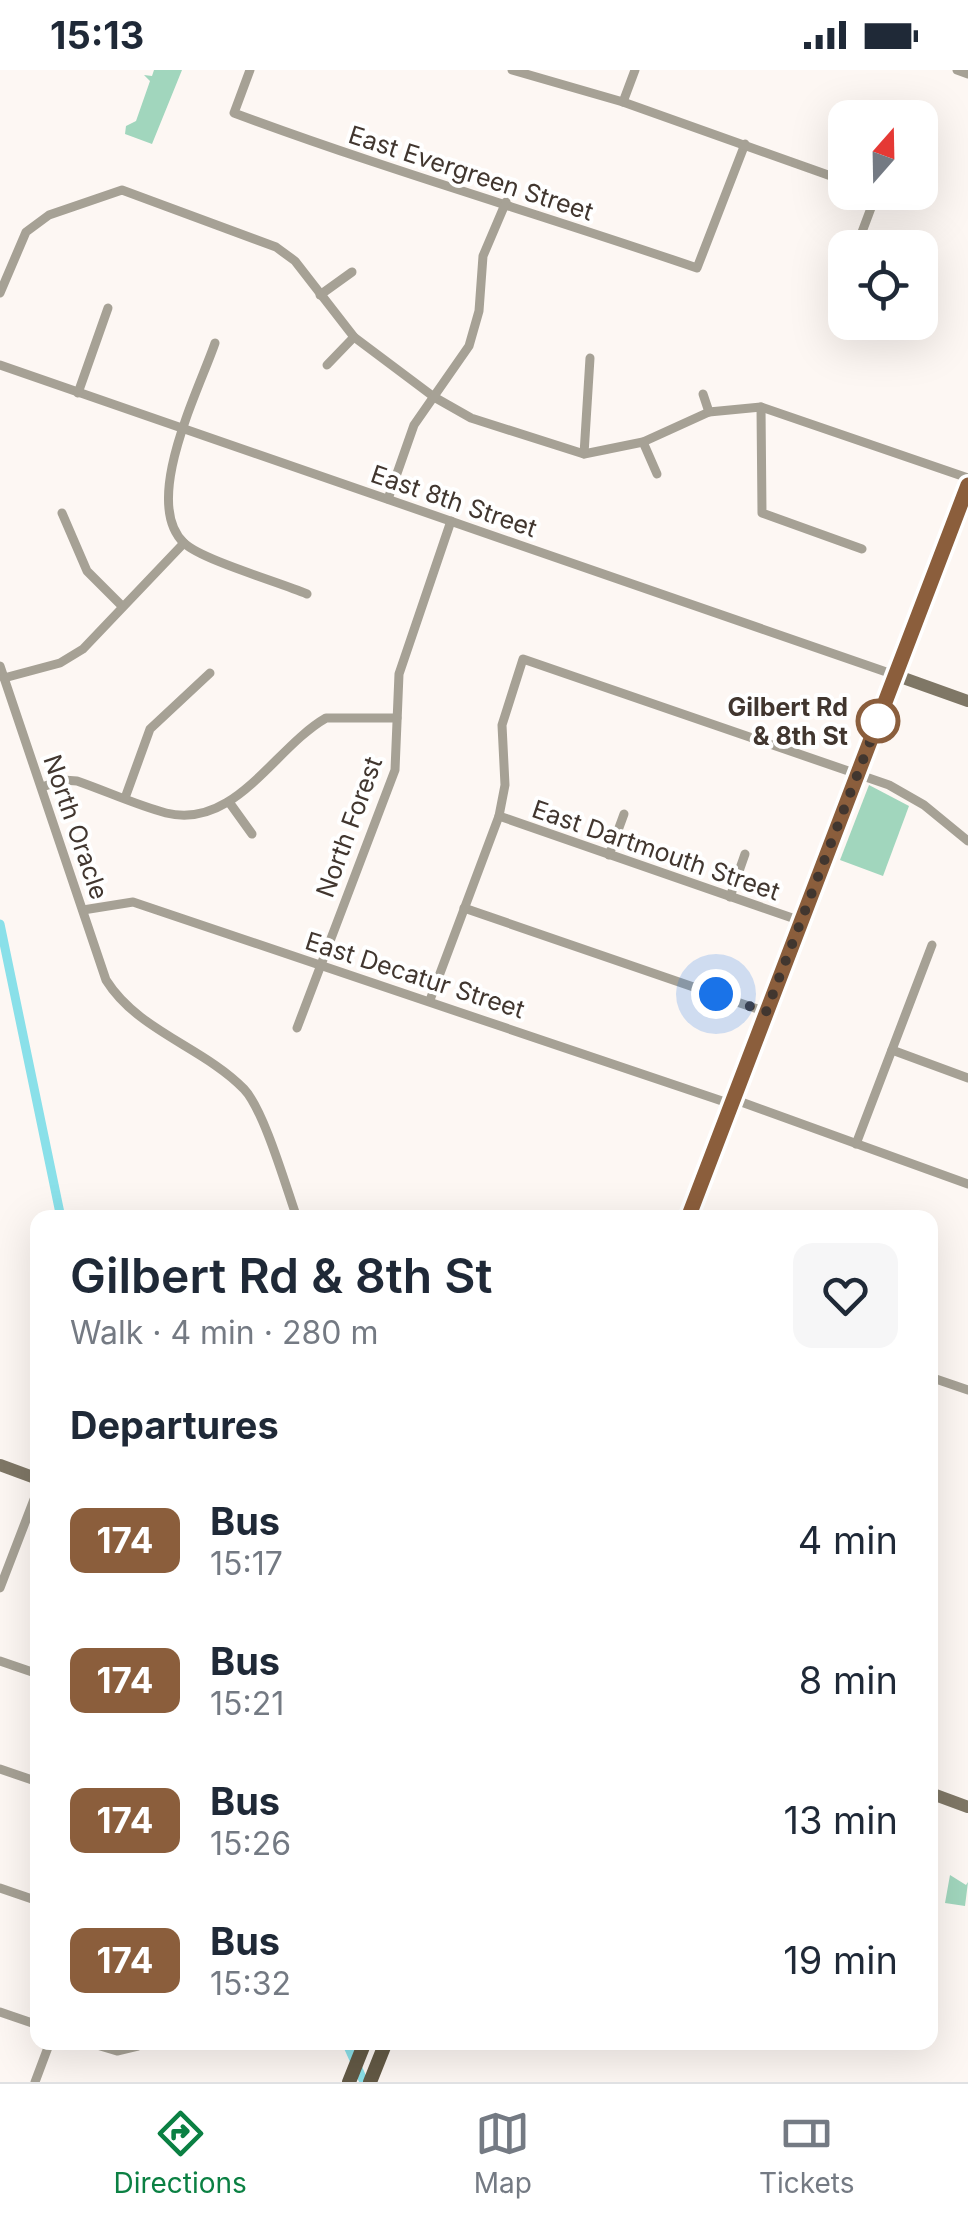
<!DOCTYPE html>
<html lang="en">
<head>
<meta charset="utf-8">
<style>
	body { margin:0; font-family:Inter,sans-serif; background:#f6f6f7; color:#1f2937; height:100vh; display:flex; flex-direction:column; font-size:38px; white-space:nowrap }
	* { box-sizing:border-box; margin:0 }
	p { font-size:32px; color:#747a83 }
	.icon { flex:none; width:55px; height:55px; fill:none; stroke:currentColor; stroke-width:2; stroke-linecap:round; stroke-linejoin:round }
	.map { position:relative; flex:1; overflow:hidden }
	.panel { position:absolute; left:30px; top:1140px; width:908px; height:840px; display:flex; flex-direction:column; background:#fff; border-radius:20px; box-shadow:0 10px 40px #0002 }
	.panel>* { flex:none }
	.badge { padding:0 20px; border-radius:15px; font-size:35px; line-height:65px }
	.needle { width:65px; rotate:20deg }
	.tools { position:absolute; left:828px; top:30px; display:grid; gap:20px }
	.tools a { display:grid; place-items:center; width:110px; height:110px; border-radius:20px; background:#fff; box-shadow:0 10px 40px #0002; font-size:50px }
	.you { position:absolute; width:50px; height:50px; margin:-25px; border:8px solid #fff; border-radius:50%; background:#1a73e8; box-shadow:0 0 0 15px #1a73e833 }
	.map>.badge { position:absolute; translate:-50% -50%; box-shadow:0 0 0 5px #fff }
	h2 { padding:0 40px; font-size:38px; line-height:90px }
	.round { display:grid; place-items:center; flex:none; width:105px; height:105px; border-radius:20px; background:#f6f6f7 }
	.headline { display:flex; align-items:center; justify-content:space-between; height:170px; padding:0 40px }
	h1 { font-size:48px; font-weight:600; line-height:75px }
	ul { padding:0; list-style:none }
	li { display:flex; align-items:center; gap:30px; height:140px; padding:0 40px }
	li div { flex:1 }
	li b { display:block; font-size:38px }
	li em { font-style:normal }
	li .badge { min-width:110px; font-weight:700; text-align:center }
	.status { display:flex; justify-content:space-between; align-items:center; height:70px; padding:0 50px; background:#fff; direction:ltr }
	.status svg { height:28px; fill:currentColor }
	.dock { display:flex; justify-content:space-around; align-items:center; height:140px; border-top:2px solid #e0e1e3; background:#fff; font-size:28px; color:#747a83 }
	.dock a { display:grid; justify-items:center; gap:5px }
	.dock .selected { color:#0b8043 }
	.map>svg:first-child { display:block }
	.green { fill:#a1d6bd }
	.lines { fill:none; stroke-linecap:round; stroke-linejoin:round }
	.canal { stroke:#8ae0e9; stroke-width:9 }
	.street { stroke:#a6a195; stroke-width:9 }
	.secondary { stroke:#7f7766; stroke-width:12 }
	.primary { stroke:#635945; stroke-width:14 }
	.line-casing { stroke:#fff; stroke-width:22 }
	.line { stroke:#8b5e3c; stroke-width:15 }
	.walk { stroke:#41362f; stroke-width:10; stroke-dasharray:0 18 }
	.stop-dot { fill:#fff; stroke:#8b5e3c; stroke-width:5 }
	.labels { text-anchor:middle; stroke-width:8; stroke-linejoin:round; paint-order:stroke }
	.street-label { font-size:25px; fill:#41362f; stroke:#fff }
	.stop-label { font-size:25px; font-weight:bold; fill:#41362f; stroke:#fff; text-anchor:end }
</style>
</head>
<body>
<div class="status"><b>15:13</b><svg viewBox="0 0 49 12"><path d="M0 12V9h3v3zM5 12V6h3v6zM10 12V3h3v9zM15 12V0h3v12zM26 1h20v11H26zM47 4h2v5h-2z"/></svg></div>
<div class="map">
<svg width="968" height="2012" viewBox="0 0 968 2012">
	<rect width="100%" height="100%" fill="#fdf7f3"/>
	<g class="green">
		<polygon points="154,0 182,0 152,74 125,64 126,56 136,51 150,11 144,5 152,6"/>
		<polygon points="869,715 909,736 883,806 840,790"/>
		<polygon points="950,1805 966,1815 968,1812 965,1836 945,1833"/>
	</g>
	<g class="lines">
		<g class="canal">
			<polyline points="0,854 61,1148"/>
			<polyline points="346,1972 364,2012"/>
		</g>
		<g class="street">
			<path d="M250,0L234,43C387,100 543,145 697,198L745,74"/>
			<polyline points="512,0 623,32 845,111"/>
			<polyline points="957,0 968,4"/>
			<polyline points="623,32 635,0"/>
			<polyline points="856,178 877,122"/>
			<polyline points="842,214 845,206"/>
			<polyline points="0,223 26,162 49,145 122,120 276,177 295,191 354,267 434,327 471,348 584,384 643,372 709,342 761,337 968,408"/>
			<polyline points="320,225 352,202"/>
			<path d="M215,273C199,320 141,432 184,473C202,490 279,512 307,524"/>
			<polyline points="0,295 895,605"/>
			<polyline points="327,295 354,267"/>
			<polyline points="78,323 108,238"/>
			<polyline points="703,324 709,342"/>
			<polyline points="761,337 762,443 862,479"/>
			<polyline points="643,372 657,404"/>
			<polyline points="584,384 590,288"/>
			<polyline points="388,429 414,355 469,276 479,241 483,186 506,132"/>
			<polyline points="62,443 87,501 121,535"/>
			<path d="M0,596L106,910C138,961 203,977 244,1019C264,1040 286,1117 297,1148"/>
			<polyline points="4,608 60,593 83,579 184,473"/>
			<path d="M42,717L63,710L77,711C106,721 136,735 166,743C235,760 274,678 326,648H397"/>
			<polyline points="125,728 150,659 210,603"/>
			<polyline points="229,732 252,764"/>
			<polyline points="499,746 801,851"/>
			<polyline points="609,785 624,744"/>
			<polyline points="730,827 745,784"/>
			<polyline points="464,838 766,942"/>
			<polyline points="83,840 133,832 731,1034"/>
			<polyline points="430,930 499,746 505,715 502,655 523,589 889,715 924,735 968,771"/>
			<polyline points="297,958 395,700 399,604 451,451"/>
			<polyline points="892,980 968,1008"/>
			<polyline points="733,1029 968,1114"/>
			<polyline points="856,1074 932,875"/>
			<polyline points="930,1307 968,1320"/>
			<polyline points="0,1518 38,1419"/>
			<polyline points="0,1591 38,1604"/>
			<polyline points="0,1699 38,1712"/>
			<polyline points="0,1818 38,1831"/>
			<polyline points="0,1942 38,1955"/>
			<polyline points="87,1972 117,1981 138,1976"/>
			<polyline points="35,2012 50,1972"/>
		</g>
		<g class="secondary">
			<polyline points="895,605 968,631"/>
			<polyline points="0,1395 38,1409"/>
			<polyline points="930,1723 968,1737"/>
		</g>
		<g class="primary">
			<polyline points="689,1148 968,415"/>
			<polyline points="349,2012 365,1972"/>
			<polyline points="370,2012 386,1972"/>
		</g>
	</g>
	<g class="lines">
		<g class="line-casing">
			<polyline id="line" points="688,1148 968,415"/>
		</g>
		<use href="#line" class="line"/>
		<polyline class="walk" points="716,924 766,942 878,651"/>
	</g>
	<circle class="stop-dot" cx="878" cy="651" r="20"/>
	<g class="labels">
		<g class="street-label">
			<text transform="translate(471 103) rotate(18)" y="9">East Evergreen Street</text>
			<text transform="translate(454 431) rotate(19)" y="9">East 8th Street</text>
			<text transform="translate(76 757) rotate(71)" y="9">North Oracle</text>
			<text transform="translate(349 757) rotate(-70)" y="9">North Forest</text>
			<text transform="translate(656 780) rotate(19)" y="9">East Dartmouth Street</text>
			<text transform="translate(415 905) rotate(18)" y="9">East Decatur Street</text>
		</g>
		<g class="stop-label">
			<text x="848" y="646">Gilbert Rd<tspan x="848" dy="29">&amp; 8th St</tspan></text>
		</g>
	</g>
</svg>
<div class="tools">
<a><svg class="needle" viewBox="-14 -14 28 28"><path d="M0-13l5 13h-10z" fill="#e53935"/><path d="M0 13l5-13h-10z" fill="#747a83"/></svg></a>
<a><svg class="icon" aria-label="locate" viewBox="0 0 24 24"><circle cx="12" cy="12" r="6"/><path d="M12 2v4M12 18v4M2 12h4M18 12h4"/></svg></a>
</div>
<div class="you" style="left:716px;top:924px"></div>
<section class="panel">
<div class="headline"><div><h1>Gilbert Rd &amp; 8th St</h1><p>Walk · 4 min · 280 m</p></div><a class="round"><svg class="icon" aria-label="heart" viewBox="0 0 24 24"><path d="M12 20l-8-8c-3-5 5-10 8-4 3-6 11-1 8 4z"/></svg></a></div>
<h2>Departures</h2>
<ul>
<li><span class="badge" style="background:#8b5e3c;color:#fff">174</span><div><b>Bus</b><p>15:17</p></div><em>4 min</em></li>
<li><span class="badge" style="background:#8b5e3c;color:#fff">174</span><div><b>Bus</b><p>15:21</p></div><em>8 min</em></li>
<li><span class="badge" style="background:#8b5e3c;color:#fff">174</span><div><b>Bus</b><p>15:26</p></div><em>13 min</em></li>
<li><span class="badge" style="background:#8b5e3c;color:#fff">174</span><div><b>Bus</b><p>15:32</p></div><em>19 min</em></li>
</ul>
</section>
</div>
<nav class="dock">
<a class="selected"><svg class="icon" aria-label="directions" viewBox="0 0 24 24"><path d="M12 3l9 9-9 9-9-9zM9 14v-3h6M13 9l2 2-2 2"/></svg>Directions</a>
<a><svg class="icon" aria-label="map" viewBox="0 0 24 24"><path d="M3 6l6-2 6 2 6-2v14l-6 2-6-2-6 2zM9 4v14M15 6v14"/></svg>Map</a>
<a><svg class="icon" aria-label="tickets" viewBox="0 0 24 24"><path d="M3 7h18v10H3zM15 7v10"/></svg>Tickets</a>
</nav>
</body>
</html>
